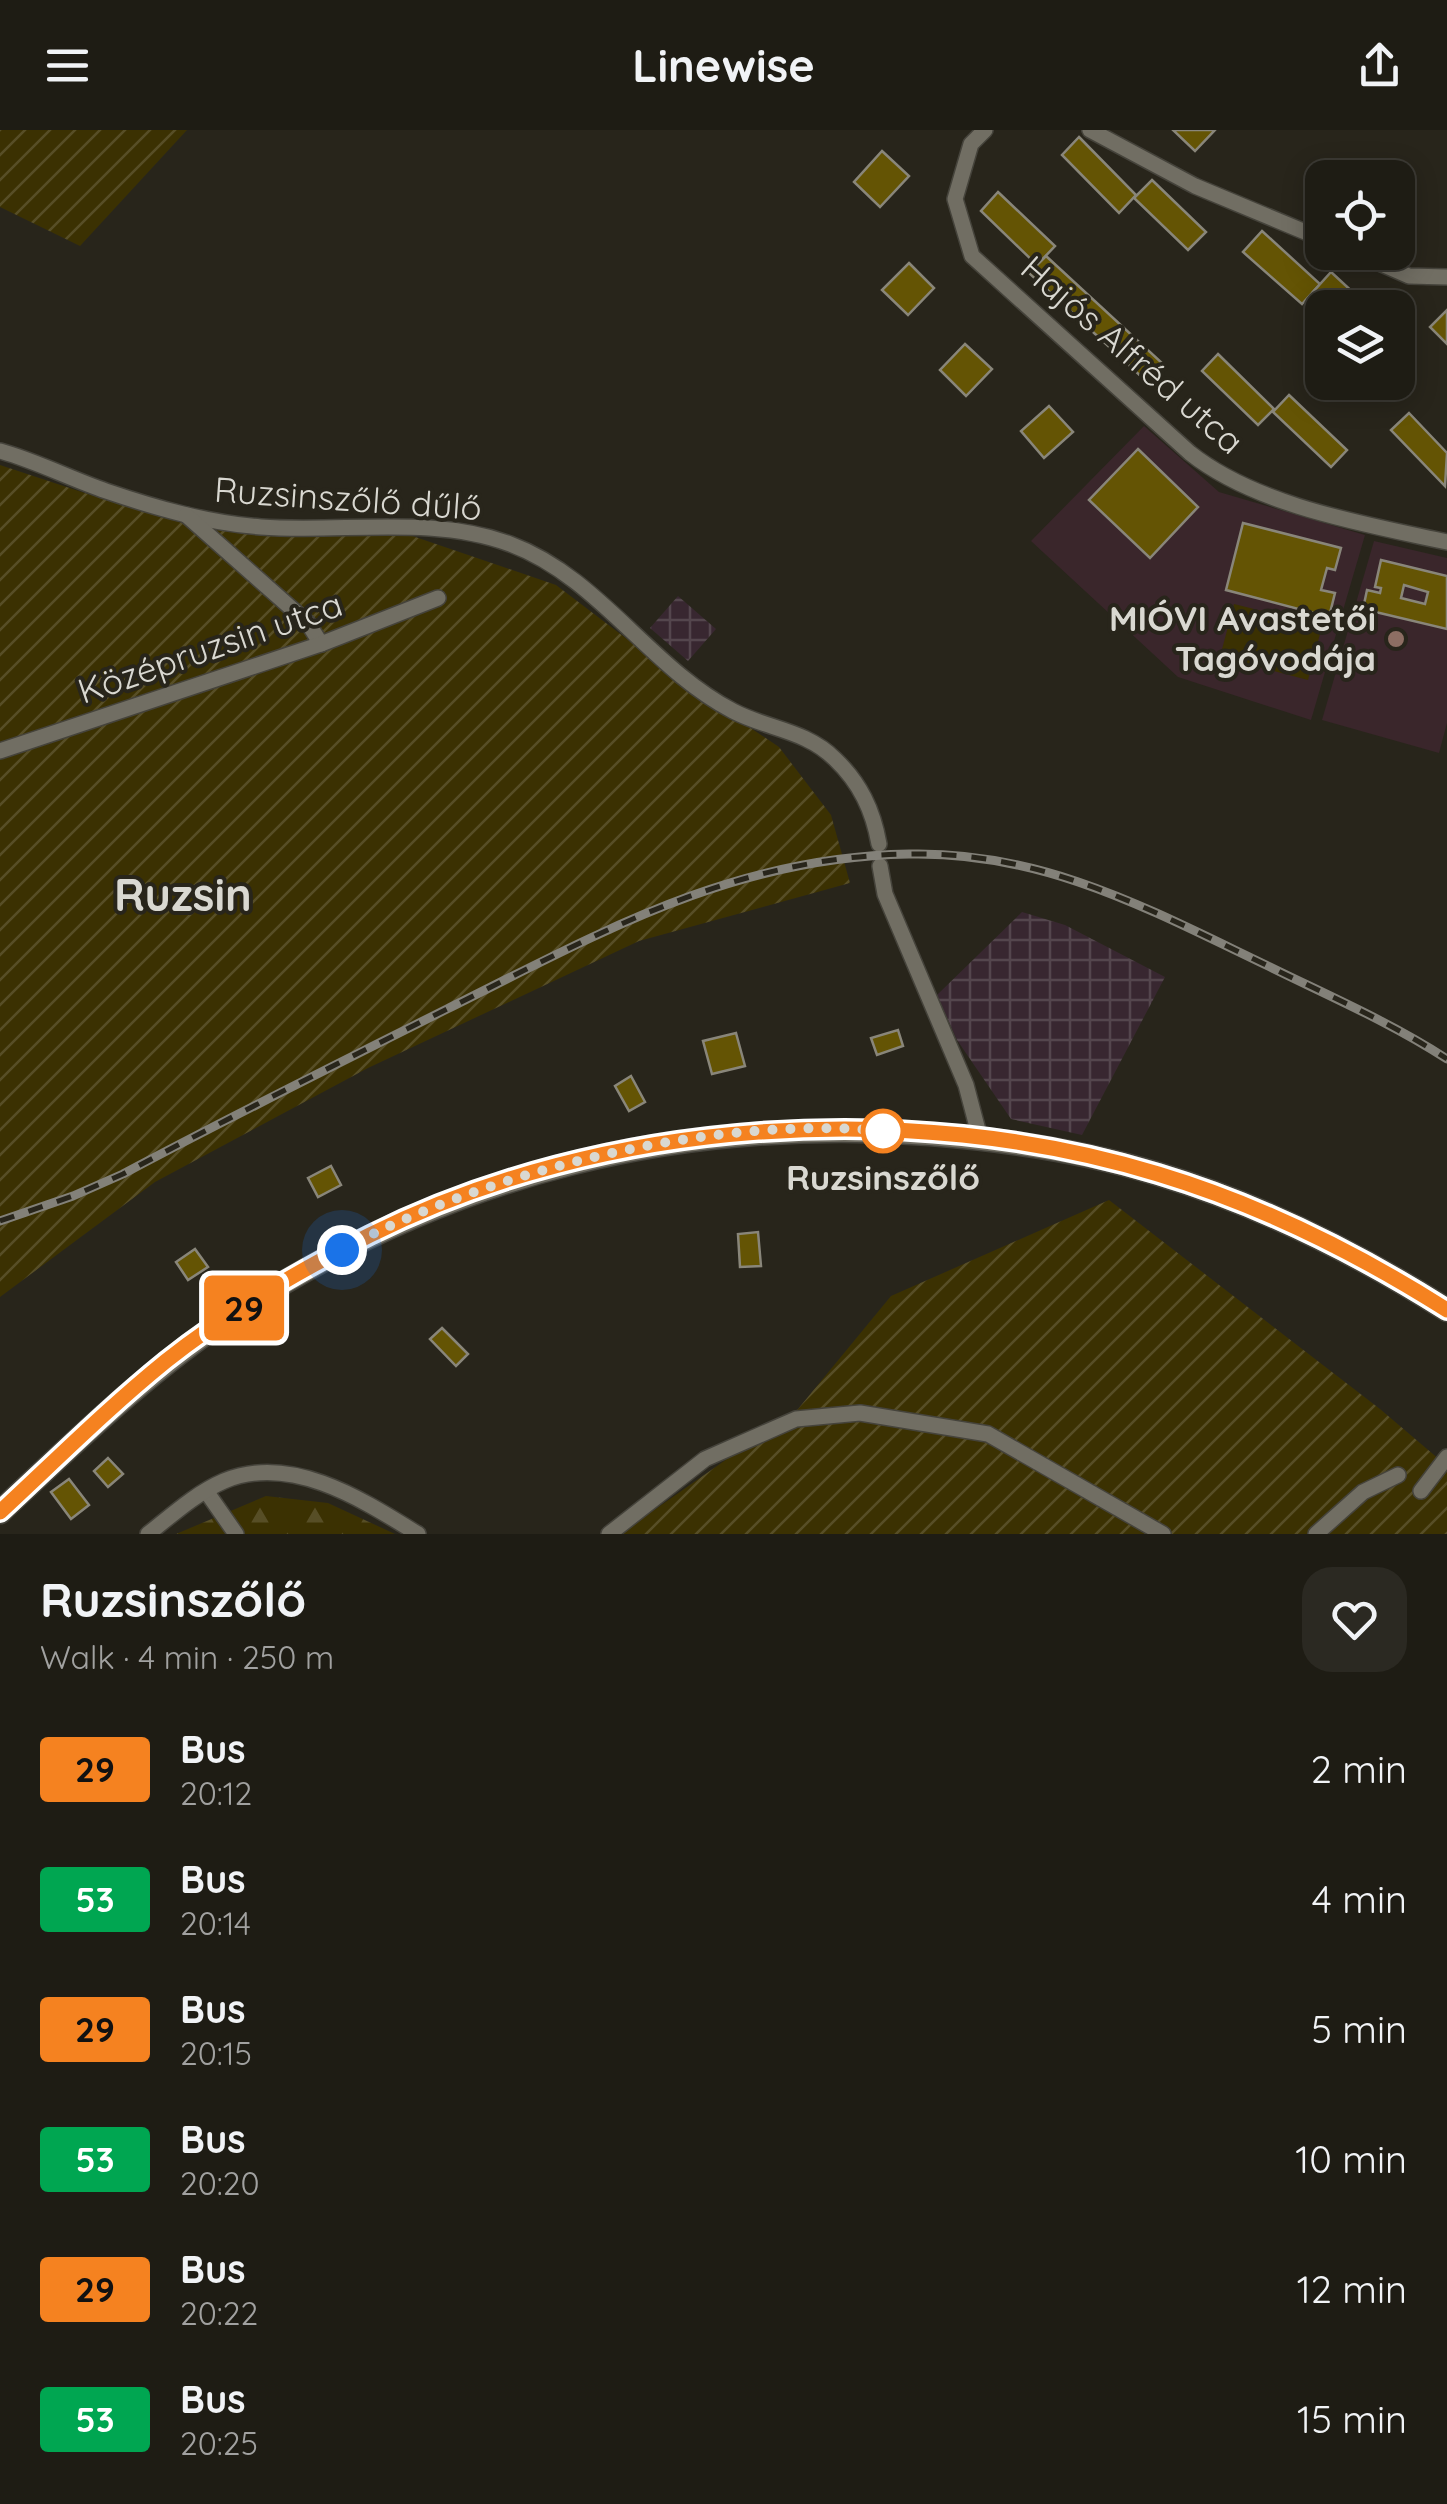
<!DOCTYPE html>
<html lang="en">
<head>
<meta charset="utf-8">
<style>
	body { margin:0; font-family:Quicksand,sans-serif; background:#2b2922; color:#f1f3f6; height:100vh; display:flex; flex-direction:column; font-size:38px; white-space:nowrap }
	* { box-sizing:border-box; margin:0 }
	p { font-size:32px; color:#a1a1a0 }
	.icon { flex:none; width:55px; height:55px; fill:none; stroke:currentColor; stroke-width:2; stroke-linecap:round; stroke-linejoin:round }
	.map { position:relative; height:1404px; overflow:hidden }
	.details { display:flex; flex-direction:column; background:#1e1c14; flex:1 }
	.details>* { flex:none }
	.badge { padding:0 20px; border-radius:8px; font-size:35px; line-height:65px }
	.tools { position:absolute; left:1305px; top:30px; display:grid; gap:20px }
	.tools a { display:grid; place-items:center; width:110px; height:110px; border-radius:20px; background:#1e1c14; box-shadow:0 5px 25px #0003,0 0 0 2px #3c3a34; font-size:50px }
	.you { position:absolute; width:50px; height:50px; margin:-25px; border:8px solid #fff; border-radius:50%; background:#1a73e8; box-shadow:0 0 0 15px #1a73e833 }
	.map>.badge { position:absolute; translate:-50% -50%; box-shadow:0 0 0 5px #fff }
	.round { display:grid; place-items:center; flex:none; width:105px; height:105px; border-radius:30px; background:#2b2922 }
	.head { display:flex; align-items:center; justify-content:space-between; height:170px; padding:0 40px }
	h1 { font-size:48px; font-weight:800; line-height:75px }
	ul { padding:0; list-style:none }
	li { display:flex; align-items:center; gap:30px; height:130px; padding:0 40px }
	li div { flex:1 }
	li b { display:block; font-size:38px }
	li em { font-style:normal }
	li .badge { min-width:110px; font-weight:700; text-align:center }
	header { display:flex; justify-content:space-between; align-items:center; height:130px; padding:0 40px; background:#1e1c14; font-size:45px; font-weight:800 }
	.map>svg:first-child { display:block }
	.industrial { fill:url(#industrial-grid) }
	.education { fill:#3a262b }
	.forest { fill:url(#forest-firs) }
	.garden { fill:url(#garden-furrows) }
	.pitch { fill:#3b3102 }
	.building { fill:#645404; stroke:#89867a; stroke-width:2.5; fill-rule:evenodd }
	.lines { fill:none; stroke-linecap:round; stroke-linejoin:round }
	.street-casing { stroke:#45433b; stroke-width:18 }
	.secondary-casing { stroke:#45433b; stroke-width:25 }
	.street { stroke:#716e63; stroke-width:15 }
	.secondary { stroke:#716e63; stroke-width:22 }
	.rail-casing { stroke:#838179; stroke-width:9 }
	.rail { stroke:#28251b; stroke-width:5; stroke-dasharray:15; stroke-linecap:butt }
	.line-casing { stroke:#fff; stroke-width:22 }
	.line { stroke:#f58220; stroke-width:15 }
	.walk { stroke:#d9d8d1; stroke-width:10; stroke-dasharray:0 18 }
	.education-dot { fill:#8d6e63; stroke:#28251b; stroke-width:4 }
	.stop-dot { fill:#fff; stroke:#f58220; stroke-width:5 }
	.labels { text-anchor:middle; stroke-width:8; stroke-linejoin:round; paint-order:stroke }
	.street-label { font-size:35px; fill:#d9d8d1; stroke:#28251b }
	.poi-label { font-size:35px; font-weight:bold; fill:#d9d8d1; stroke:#28251b; text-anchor:end }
	.stop-label { font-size:35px; font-weight:bold; fill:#d9d8d1; stroke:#28251b }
	.district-label { font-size:45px; font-weight:bold; fill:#d9d8d1; stroke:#28251b }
</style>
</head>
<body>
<header><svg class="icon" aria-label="menu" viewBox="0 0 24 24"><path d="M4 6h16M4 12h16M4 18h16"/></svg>Linewise<svg class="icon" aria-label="share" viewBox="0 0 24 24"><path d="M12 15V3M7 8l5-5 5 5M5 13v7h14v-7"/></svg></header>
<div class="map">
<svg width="1447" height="1404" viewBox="0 0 1447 1404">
	<defs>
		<pattern id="industrial-grid" width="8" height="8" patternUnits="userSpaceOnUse" patternTransform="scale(2.5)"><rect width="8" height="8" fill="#382730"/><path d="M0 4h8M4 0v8" fill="none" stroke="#54464d"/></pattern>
		<pattern id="forest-firs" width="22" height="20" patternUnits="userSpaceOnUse" patternTransform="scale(2.5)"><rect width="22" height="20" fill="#3b3102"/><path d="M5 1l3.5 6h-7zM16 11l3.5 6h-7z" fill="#574e26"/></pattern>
		<pattern id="garden-furrows" width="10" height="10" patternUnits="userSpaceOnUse" patternTransform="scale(2.5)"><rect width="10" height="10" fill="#3b3102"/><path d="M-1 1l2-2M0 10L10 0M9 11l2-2" fill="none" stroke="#574e26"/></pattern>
	</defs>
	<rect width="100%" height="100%" fill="#28251b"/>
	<g class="industrial">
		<polygon points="678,466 716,499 688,531 650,498"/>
		<polygon points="1022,782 1065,795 1165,847 1082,1005 1011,989 957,910 937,865"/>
	</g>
	<g class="education">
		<polygon points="1144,296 1219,362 1365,405 1311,590 1178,547 1031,411"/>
		<polygon points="1374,411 1447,428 1447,593 1439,623 1322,590"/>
	</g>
	<polygon class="forest" points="266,1366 328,1373 395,1404 176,1404"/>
	<g class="garden">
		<polygon points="0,0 187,0 80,116 0,77"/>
		<polygon points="0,335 112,372 258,402 389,398 556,455 694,560 779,617 831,685 850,753 639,811 368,938 155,1052 0,1167"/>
		<polygon points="1109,1070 1380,1279 1447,1336 1447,1404 620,1404 798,1279 891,1166"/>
	</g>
	<polygon class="pitch" points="1234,474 1322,496 1308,550 1220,527"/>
	<g class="building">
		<polygon points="1173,0 1215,0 1195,21"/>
		<polygon points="1079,7 1136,65 1119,83 1062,25"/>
		<polygon points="882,21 909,46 880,77 854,52"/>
		<polygon points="1152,50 1206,102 1188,120 1134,68"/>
		<polygon points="998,62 1055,116 1037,135 981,81"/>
		<polygon points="1262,101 1320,154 1302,174 1243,122"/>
		<polygon points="1046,126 1162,233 1146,251 1029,143"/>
		<polygon points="909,133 934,158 908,185 882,160"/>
		<polygon points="1331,142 1370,178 1330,178 1313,162"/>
		<polygon points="1447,180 1447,214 1430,197"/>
		<polygon points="965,214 992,239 966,266 940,240"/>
		<polygon points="1218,224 1274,279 1258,295 1202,241"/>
		<polygon points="1289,265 1347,320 1331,337 1273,282"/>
		<polygon points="1049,276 1073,302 1044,328 1021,301"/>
		<polygon points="1409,283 1447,323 1445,356 1391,300"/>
		<polygon points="1138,319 1198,377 1150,428 1089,370"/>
		<polygon points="1243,393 1341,418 1335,440 1327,438 1321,460 1335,463 1329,487 1226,460"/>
		<path d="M1381,430L1447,446V499L1363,479L1367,460L1380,463L1381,458L1375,457ZM1404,455L1428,462L1425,474L1401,468Z"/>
		<polygon points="898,900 903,916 877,925 871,908"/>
		<polygon points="736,903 745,936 712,944 703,911"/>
		<polygon points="631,946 645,972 629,981 615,956"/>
		<polygon points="331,1036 341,1055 318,1067 308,1048"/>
		<polygon points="758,1102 761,1136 740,1137 738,1104"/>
		<polygon points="195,1119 208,1137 188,1150 176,1132"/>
		<polygon points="442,1198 468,1224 456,1236 430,1209"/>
		<polygon points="108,1328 123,1344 108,1357 94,1341"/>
		<polygon points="69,1349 89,1375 71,1389 51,1362"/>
	</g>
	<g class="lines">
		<g class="street-casing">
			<g id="street">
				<path d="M985,0L971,14L955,69L972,126L1190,323C1257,376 1364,394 1447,412"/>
				<polyline points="1090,0 1195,56 1322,109"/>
				<polyline points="1354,122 1409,146 1447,147"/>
				<path d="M0,321C36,331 71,349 106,361C156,378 208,393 261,397C342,403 432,385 510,414C599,447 650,538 733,581C767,599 806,600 835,629C860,653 873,680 879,714"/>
				<polyline points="186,385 308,493 321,514"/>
				<polyline points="0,621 321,514 438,468"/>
				<polyline points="880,736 885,764 966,955 980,1008"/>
				<polyline points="206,1361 236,1404"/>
				<polyline points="1421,1361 1447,1327"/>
				<path d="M148,1404C172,1385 196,1363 224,1351C291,1323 363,1370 418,1404"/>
				<polyline points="609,1404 705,1329 796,1289 860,1283 988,1304 1163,1404"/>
				<polyline points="1316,1404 1363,1362 1398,1345"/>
			</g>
		</g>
		<g class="secondary-casing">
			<path id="secondary" d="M0,1382C76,1311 151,1238 238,1181C450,1043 679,986 930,1004C1007,1010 1084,1021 1158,1044C1261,1075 1357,1123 1447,1180"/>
		</g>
		<use href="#street" class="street"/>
		<use href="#secondary" class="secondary"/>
		<g class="rail-casing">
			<path id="rail" d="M0,1091L73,1066L123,1044C230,987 339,933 447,879C600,803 732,727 909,724C1043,721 1149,779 1266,835C1327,865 1390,892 1447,929"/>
		</g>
		<use href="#rail" class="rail"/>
	</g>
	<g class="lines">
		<g class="line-casing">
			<path id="line" d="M0,1382C55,1331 108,1278 166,1231C228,1182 300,1140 370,1105C604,988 909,968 1158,1044C1261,1075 1357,1123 1447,1180"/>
		</g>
		<use href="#line" class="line"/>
		<path class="walk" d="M342,1120C488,1040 717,985 883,1001"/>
	</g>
	<circle class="education-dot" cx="1396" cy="509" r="10"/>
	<circle class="stop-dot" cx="883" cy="1001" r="20"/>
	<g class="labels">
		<g class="street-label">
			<text transform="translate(1132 225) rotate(41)" y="12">Hajós Alfréd utca</text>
			<text transform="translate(348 369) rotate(4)" y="12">Ruzsinszőlő dűlő</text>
			<text transform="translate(210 518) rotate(-19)" y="12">Középruzsin utca</text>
		</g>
		<g class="poi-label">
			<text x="1376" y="501">MIÓVI Avastetői<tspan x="1376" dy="40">Tagóvodája</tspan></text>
		</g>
		<g class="stop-label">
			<text x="883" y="1060">Ruzsinszőlő</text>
		</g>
		<g class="district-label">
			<text x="183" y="781">Ruzsin</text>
		</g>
	</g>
</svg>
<div class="tools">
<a><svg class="icon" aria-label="locate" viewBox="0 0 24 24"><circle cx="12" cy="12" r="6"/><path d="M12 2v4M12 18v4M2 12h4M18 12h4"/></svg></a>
<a><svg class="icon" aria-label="layers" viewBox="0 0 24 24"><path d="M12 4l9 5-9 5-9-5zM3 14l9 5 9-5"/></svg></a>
</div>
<div class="you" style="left:342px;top:1120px"></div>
<b class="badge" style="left:244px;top:1178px;background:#f58220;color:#111">29</b>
</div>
<section class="details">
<div class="head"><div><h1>Ruzsinszőlő</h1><p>Walk · 4 min · 250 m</p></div><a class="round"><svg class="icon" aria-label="heart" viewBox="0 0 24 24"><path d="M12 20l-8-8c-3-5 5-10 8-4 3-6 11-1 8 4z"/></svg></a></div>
<ul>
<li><span class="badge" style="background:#f58220;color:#111">29</span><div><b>Bus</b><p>20:12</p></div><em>2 min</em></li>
<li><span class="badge" style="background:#00a651;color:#fff">53</span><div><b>Bus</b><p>20:14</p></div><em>4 min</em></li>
<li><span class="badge" style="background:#f58220;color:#111">29</span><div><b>Bus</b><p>20:15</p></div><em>5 min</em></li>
<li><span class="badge" style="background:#00a651;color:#fff">53</span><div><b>Bus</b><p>20:20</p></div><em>10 min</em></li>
<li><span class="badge" style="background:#f58220;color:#111">29</span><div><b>Bus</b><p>20:22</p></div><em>12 min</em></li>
<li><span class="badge" style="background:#00a651;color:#fff">53</span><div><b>Bus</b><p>20:25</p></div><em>15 min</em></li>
</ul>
</section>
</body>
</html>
